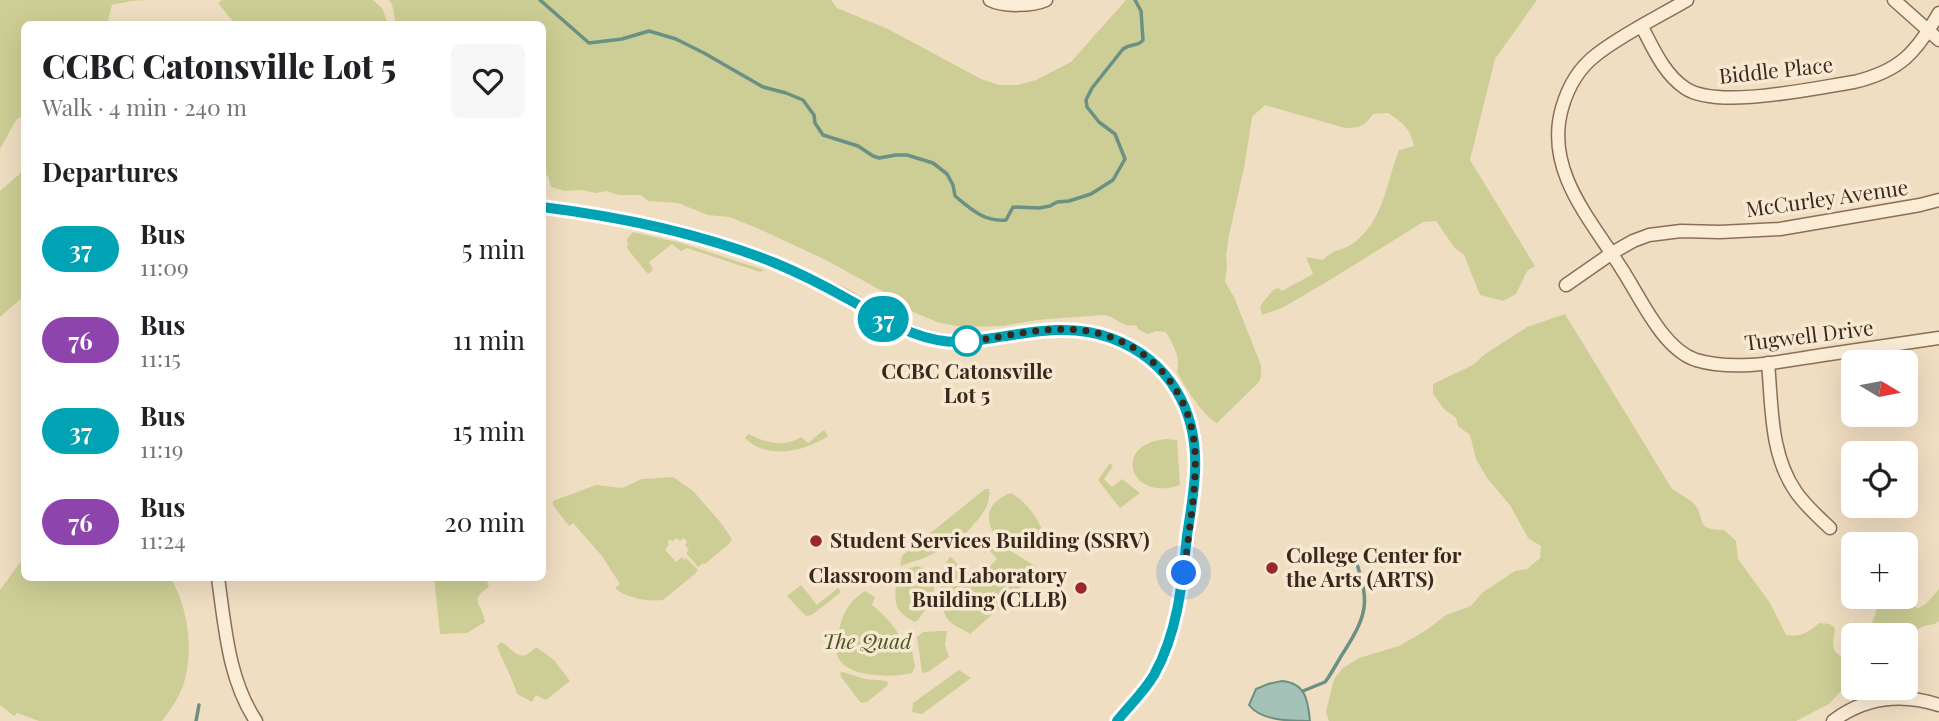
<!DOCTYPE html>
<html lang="en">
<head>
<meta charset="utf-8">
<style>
	body { margin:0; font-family:"Playfair Display",serif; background:#f6f6f6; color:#202124; height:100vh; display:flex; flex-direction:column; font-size:26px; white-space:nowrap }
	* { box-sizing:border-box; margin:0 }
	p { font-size:23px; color:#757577 }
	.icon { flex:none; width:38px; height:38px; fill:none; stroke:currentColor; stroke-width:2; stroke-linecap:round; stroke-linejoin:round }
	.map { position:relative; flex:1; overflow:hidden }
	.drawer { position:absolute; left:21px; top:21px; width:525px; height:560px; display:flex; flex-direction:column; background:#fff; border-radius:10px; box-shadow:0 7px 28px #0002 }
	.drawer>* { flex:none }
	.badge { padding:0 14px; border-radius:23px; font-size:24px; line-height:46px }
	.needle { width:46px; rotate:100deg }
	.buttons { position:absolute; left:1841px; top:350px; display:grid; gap:14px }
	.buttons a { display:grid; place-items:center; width:77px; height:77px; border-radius:10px; background:#fff; box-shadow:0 7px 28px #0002; font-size:35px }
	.you { position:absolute; width:35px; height:35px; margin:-18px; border:5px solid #fff; border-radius:50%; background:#1a73e8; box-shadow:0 0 0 10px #1a73e833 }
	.map>.badge { position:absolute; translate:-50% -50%; box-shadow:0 0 0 4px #fff }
	h2 { padding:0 21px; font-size:26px; line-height:63px }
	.round { display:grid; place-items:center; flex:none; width:74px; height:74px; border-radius:10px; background:#f6f6f6 }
	.overview { display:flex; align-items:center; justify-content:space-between; height:119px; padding:0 21px }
	h1 { font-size:33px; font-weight:800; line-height:52px }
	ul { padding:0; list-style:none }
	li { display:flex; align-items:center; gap:21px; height:91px; padding:0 21px }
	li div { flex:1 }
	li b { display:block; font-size:26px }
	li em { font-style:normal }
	li .badge { min-width:77px; font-weight:700; text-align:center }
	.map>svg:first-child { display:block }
	.green { fill:#ccce95 }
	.water { fill:#a4c2b7; stroke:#6b9084; stroke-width:2 }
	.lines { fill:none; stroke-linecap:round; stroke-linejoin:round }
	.stream { stroke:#6b9084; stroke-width:3.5 }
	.minor-casing { stroke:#8a6f58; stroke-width:15 }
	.minor { stroke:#faecd5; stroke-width:12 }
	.line-casing { stroke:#fff; stroke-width:16 }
	.line { stroke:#00a3b4; stroke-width:10 }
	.walk { stroke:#39281d; stroke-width:7; stroke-dasharray:0 12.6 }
	.stop-dot { fill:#fff; stroke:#00a3b4; stroke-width:3.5 }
	.poi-dot { fill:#9b2630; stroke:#f7e9d1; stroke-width:2.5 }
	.labels { text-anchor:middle; stroke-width:7; stroke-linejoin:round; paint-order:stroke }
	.street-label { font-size:21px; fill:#39281d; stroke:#f7e9d1 }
	.stop-label { font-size:21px; font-weight:bold; fill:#39281d; stroke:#f7e9d1 }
	.poi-label { font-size:21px; font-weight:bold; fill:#39281d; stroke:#f7e9d1; text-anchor:start }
	.park-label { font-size:21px; font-style:italic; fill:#4d5623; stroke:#f7e9d1 }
</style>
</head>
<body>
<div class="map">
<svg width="1939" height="721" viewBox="0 0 1939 721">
	<rect width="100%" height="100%" fill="#f0dec2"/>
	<g class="green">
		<polygon points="0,0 147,0 131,1 112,5 107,24 24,24 24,115 16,120 0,149"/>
		<polygon points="222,0 373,0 382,8 387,21 384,24 235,24 218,3"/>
		<path d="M389,0H831L837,8L888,29L981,79L999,85H1018L1036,80L1071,62L1126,0H1537L1495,59L1470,160L1535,266L1527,271L1516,294L1503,301L1480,295L1464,255L1454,247L1436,221L1423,222L1325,283L1282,308L1262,315L1260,306L1273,290L1278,288L1282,291L1313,274L1306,257L1323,260C1335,248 1342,251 1352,244C1384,222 1386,183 1399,150L1414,146C1410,128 1403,123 1388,113L1373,114C1365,126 1359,128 1345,128L1265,105L1252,117L1244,168L1229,235L1226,255L1227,266L1225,282L1234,297L1261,365V376L1259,382L1217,423C1201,414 1187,389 1177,372C1181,357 1173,345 1166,332L1157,331L1147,334L1138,329L1136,325C1123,329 1116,316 1103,315L1037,320L1003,326L963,327L940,323L913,312L900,301L826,260L757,228L729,217L708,215L678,203L648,201L641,195H619L606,191L596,193L582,190L565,191L551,187L548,176L543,172L542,24H396L392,4Z"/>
		<polygon points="24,170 24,296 0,317 0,191"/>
		<polygon points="633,232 681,243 764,270 760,272 687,248 681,251 672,244 649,262 653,269 650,273 647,273 626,247 628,246 627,239"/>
		<path d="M1565,314L1672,489C1678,493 1686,497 1692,502C1708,517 1692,530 1724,530L1736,541L1738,559L1770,603L1786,635C1799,638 1810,632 1819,623L1830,624L1835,628C1833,645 1829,651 1847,660L1853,657V686L1843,689L1829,704L1796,721H1329L1326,712L1334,679L1343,668L1359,658L1399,646L1425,631L1446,615L1471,606L1482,593L1515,571L1527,569L1540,558L1541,546L1528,538L1510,505L1487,478L1476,459L1470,435L1458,426L1456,418L1444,409L1433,394V384L1473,365L1485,354L1527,327Z"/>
		<path d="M824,430L828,436C806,451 767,461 745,438L747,435L749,434C766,443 784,448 801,437L808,443Z"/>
		<path d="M1167,439L1177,440L1180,485C1129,503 1111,443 1167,439Z"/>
		<polygon points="1110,463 1113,466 1104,479 1112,487 1122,479 1140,493 1120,508 1098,480"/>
		<path d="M673,477L693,491L721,523L732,539L729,544L705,564L703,563L698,567L686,553L689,550L685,545L687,542L684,538L680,541L676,538L672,542L671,539L667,542L669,544L665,550L676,562L682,557L684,560L686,558L698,570L696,573L663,600C649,602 625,598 615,588L620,584L602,556L573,523L569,526L553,505V501L596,485L622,488L642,479Z"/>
		<path d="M985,489H989C992,506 977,521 966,533C957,530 950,537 949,546L924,558L900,566L902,556Z"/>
		<path d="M1011,493C1027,503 1038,517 1044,535C1041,539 1039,545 1034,548C1006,564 962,510 1011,493Z"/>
		<path d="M975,539C997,542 1017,554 1035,566L1037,572L1003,605L970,634C964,629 955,627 950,622C936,606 937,573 950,557L952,558L973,582L990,570V566L997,559L989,550L984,553L973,541L968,545L966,543L968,540Z"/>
		<path d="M24,557V578H170C188,605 194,651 184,683C179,698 171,709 162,721H39L17,713L14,716L0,705V590Z"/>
		<path d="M917,566L928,570C942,586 929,605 918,620L914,622C908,618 900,614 897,606C894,598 895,580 901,573C905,568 911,568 917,566Z"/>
		<path d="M434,578H486L489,587C467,601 483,604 485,622L467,633L440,634Z"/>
		<polygon points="801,585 817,605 838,588 841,592 812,615 806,616 787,596"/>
		<path d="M1939,589V621C1933,626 1929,624 1922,627C1914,630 1910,639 1906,645V635H1868L1879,603L1888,598L1918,608L1926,604Z"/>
		<path d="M865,591L875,597L872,605C887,617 900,631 905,650L908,649L912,651L915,666L912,673C893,678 842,678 837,654C835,645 838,634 840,626C844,610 851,600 865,591Z"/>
		<polygon points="941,631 947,631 945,645 949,657 928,672 924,673 922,672 917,637 923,632"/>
		<path d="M501,642C515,650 519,665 536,647L554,660L570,681L546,700L536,695L532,702L517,694C512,677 503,662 497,646Z"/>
		<polygon points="959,670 971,678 922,714 912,712 913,703"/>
		<polygon points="843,672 865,679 887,681 888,683 887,686 867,702 861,703 841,677 840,673"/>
	</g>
	<path class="water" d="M1282,681C1306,683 1308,701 1310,721C1290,721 1261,721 1249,705L1256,689L1268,684Z"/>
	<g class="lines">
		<g class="stream">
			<path d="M540,0L589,43L622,39L649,31L676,39L704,53L763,87L786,93L803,100L814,115L815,123L823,135L858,146L873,156L879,158L896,155H907L933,163L947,174L953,185L955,196C971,209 984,222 1006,220L1013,207L1039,208L1050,206L1057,202L1069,201L1091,194L1113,180L1125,159L1115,134L1099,122L1087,107L1086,100L1092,88L1123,49C1131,43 1138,47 1143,40L1141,11L1135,0"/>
			<path d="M1303,691L1325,682L1328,678C1334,669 1339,659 1345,650C1369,612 1369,600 1355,558"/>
			<polyline points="196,721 199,705"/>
		</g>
		<g class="minor-casing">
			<g id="minor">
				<path d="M990,0C1003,7 1033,6 1046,0"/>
				<path d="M1687,0C1658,17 1621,35 1596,55C1579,68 1568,87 1562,108C1544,171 1592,221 1623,271C1641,299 1663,349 1696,360C1736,372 1783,361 1823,355C1862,349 1900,344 1939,338"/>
				<polyline points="1894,0 1939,40"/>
				<path d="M1642,27C1653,48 1664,74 1685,88C1717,110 1814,88 1854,82C1900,71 1916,53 1939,13"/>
				<path d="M542,207C623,217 704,233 780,265C802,275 825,286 846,297C885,319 918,343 964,342C1013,337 1063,320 1111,338C1160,356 1192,399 1195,451C1197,481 1190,511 1187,541C1182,587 1177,634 1154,675C1144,692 1129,706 1117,721"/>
				<polyline points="1566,285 1612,253 1633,241 1649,235 1681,231 1720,232 1780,229 1920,205 1939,200"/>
				<path d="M1768,363C1772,406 1770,455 1796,492C1805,505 1818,517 1830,528"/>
				<path d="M218,578C225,626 228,679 256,721"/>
				<path d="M1833,721C1865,697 1901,693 1939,705"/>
			</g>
		</g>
		<use href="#minor" class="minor"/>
	</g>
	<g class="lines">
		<g class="line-casing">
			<path id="line" d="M542,207C622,217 700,233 775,263C799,273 823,285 846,298C885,319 918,344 964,342C1013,337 1063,320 1111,338C1170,360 1198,411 1195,472C1194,494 1190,515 1187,536C1182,584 1178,632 1154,675C1144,692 1129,706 1117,721"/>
		</g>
		<use href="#line" class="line"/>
		<path class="walk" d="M967,341L964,342C1002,338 1042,326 1080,330C1144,337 1191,387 1195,451C1197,491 1188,533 1184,573"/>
	</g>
	<circle class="stop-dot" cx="967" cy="341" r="14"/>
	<g class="poi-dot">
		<circle cx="816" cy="541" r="7"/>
		<circle cx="1272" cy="568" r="7"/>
		<circle cx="1081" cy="588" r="7"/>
	</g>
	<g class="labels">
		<g class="street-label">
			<text transform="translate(1776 71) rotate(-6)" y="7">Biddle Place</text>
			<text transform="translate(1827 199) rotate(-8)" y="7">McCurley Avenue</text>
			<text transform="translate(1809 336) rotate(-7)" y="7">Tugwell Drive</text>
		</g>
		<g class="stop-label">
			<text x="967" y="379">CCBC Catonsville<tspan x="967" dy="24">Lot 5</tspan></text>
		</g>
		<g class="poi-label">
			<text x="830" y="548">Student Services Building (SSRV)</text>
			<text x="1286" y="563">College Center for<tspan x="1286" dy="24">the Arts (ARTS)</tspan></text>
			<text x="1067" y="583" text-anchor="end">Classroom and Laboratory<tspan x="1067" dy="24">Building (CLLB)</tspan></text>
		</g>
		<g class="park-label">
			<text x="867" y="649">The Quad</text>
		</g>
	</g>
</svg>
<div class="buttons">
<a><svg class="needle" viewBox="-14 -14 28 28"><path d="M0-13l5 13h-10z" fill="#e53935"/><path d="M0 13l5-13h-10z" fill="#757577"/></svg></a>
<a><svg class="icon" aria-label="locate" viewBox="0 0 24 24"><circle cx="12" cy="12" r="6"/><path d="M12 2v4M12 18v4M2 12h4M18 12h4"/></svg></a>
<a>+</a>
<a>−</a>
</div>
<div class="you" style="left:1184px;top:573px"></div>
<b class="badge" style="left:883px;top:319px;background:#00a3b4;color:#fff">37</b>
<section class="drawer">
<div class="overview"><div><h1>CCBC Catonsville Lot 5</h1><p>Walk · 4 min · 240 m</p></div><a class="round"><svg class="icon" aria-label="heart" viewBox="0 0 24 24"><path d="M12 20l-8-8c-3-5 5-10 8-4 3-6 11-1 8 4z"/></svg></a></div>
<h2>Departures</h2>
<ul>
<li><span class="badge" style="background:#00a3b4;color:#fff">37</span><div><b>Bus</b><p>11:09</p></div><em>5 min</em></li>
<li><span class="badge" style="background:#8e44ad;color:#fff">76</span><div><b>Bus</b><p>11:15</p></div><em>11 min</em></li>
<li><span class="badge" style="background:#00a3b4;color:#fff">37</span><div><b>Bus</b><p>11:19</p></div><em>15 min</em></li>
<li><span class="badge" style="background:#8e44ad;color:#fff">76</span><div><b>Bus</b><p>11:24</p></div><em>20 min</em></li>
</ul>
</section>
</div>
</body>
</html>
